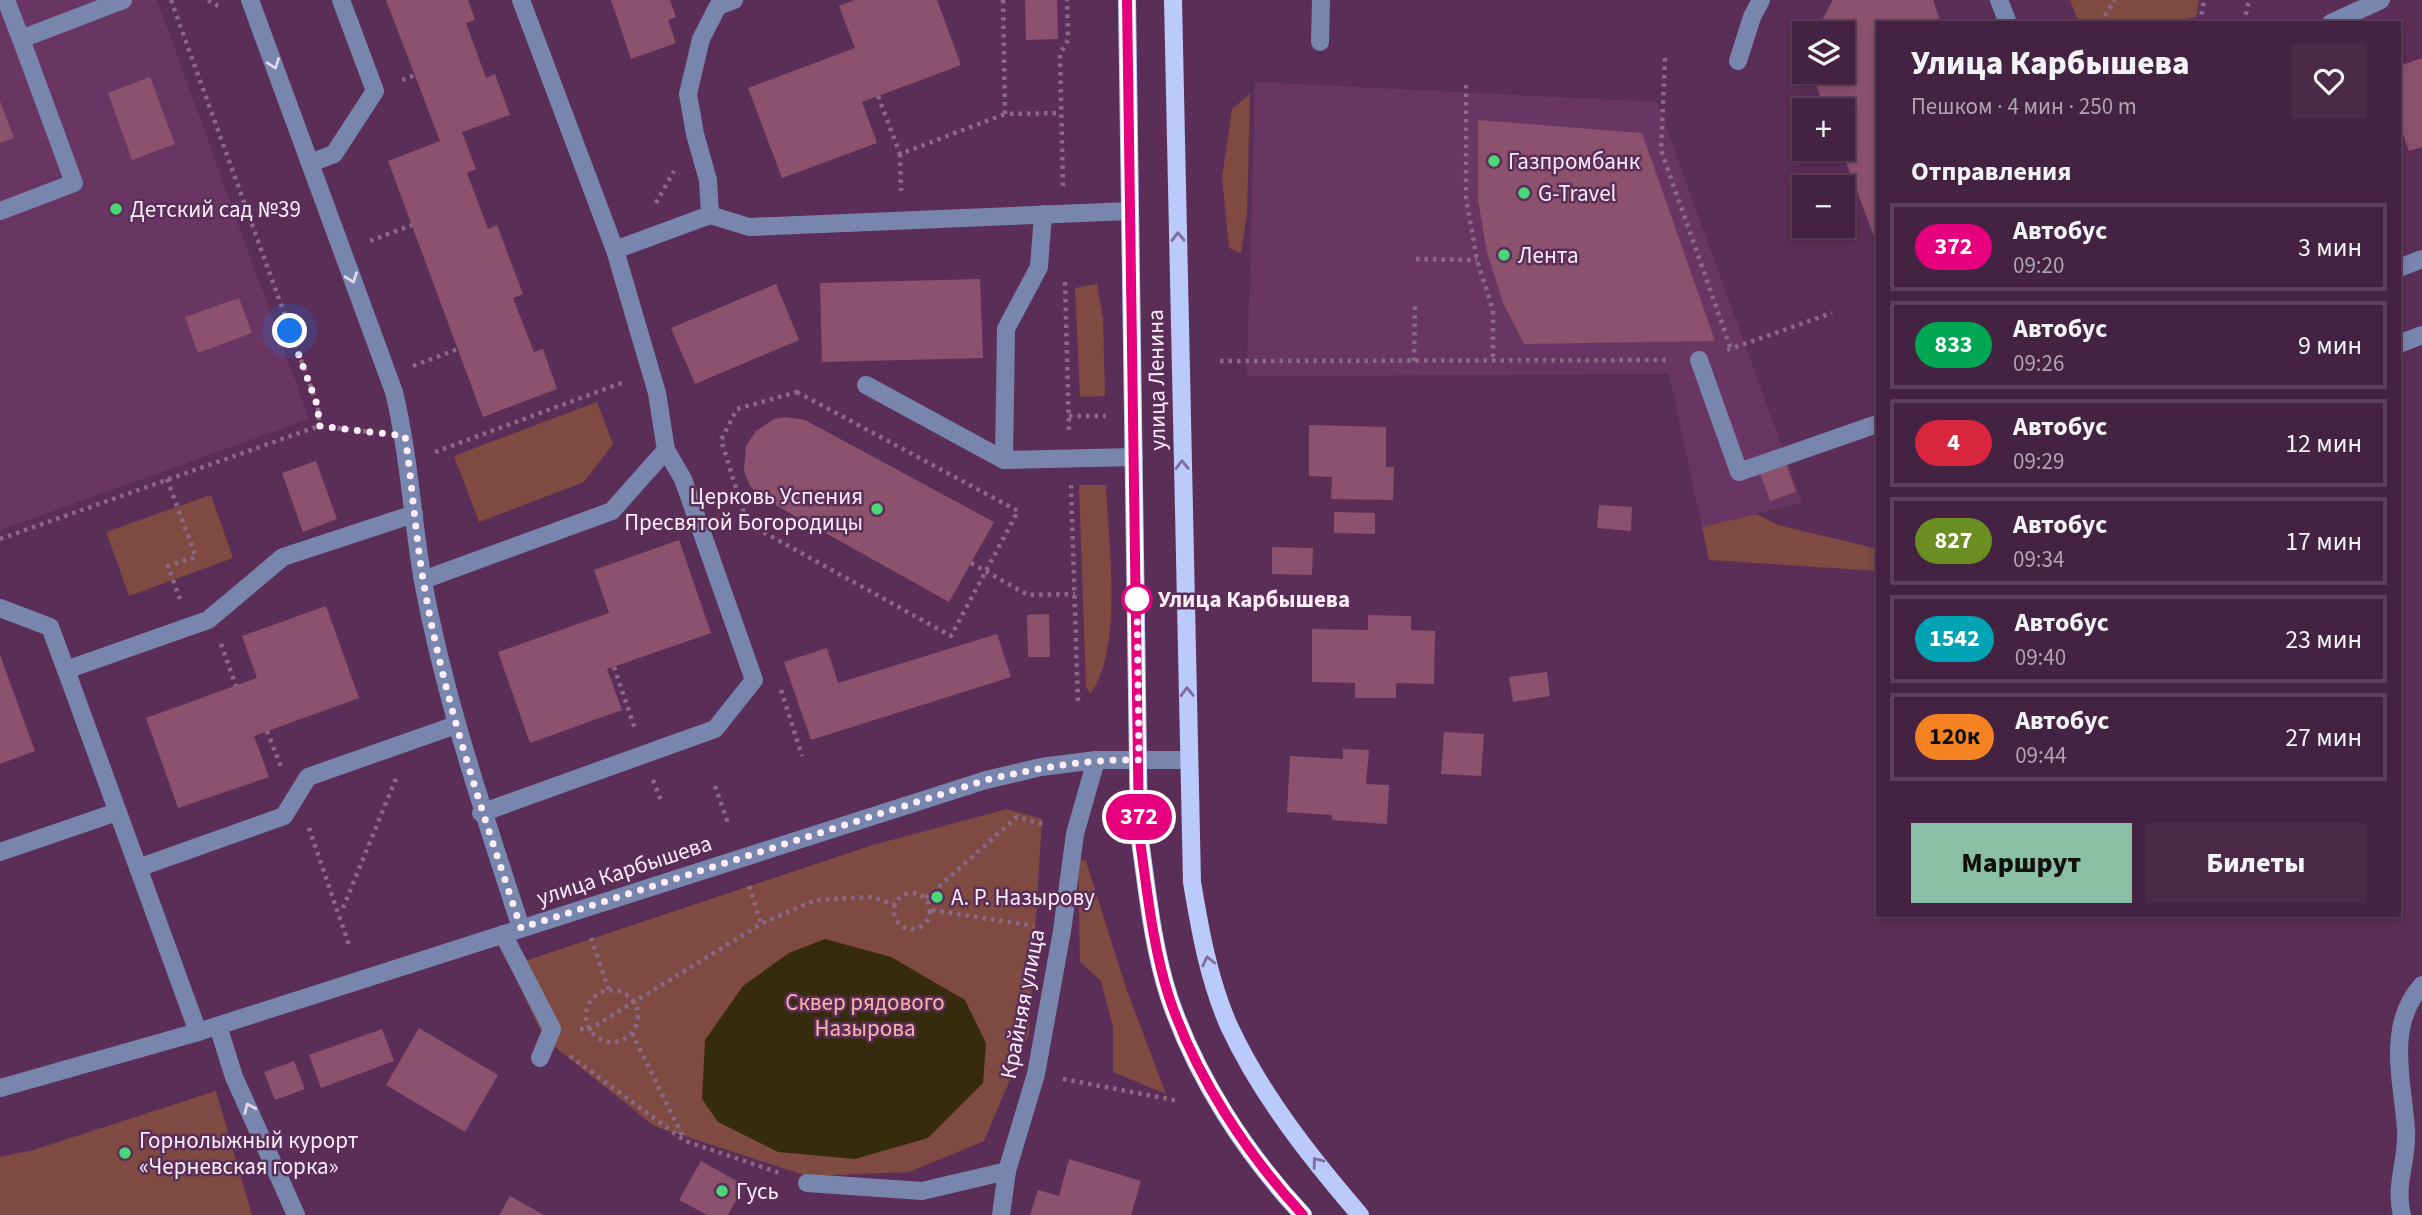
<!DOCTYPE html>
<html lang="ru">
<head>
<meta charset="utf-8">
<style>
	body { margin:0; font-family:"Source Sans 3",sans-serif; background:#4b2a48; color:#f1f3f6; height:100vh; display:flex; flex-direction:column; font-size:26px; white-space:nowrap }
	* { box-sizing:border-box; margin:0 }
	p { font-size:23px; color:#afa4b1 }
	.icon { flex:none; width:38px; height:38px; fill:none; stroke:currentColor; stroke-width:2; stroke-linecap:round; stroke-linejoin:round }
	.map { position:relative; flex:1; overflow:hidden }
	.side { position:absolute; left:1876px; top:21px; width:525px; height:896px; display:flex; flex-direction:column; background:#442241; border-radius:0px; box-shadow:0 4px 10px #0003,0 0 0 2px #5c3f5a }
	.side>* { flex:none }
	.badge { padding:0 14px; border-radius:23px; font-size:24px; line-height:46px }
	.controls { position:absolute; left:1792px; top:21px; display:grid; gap:14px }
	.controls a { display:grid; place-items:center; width:63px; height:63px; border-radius:0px; background:#442241; box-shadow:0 4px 10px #0003,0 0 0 2px #5c3f5a; font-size:35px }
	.you { position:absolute; width:35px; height:35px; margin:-18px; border:5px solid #fff; border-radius:50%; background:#1a73e8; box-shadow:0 0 0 10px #1a73e833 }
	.map>.badge { position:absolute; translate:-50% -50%; box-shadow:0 0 0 4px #fff }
	h2 { padding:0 35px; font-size:26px; line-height:63px }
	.round { display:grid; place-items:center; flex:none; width:74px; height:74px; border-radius:0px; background:#4b2a48 }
	.summary { display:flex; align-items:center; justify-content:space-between; height:119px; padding:0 35px }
	h1 { font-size:33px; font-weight:800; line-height:52px }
	.cta { display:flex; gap:14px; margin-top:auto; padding:14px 35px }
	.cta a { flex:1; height:80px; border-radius:0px; background:#8abfa5; color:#111; font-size:28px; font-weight:800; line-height:80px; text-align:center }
	.cta a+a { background:#4b2a48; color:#f1f3f6 }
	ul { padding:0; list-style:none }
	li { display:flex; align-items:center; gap:21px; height:88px; margin:0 14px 10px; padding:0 21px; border:4px solid #5c3f5a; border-radius:0px }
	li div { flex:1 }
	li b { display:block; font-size:26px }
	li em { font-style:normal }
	li .badge { min-width:77px; font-weight:700; text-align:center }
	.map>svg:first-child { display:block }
	.built { fill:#693664 }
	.green { fill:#7e4a41 }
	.water { fill:#362c0d }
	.building { fill:#8c516d }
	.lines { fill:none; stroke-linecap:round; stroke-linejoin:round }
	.path { stroke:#8c6889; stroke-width:4.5; stroke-dasharray:3.5 5; stroke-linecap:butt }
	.minor { stroke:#7886ae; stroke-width:18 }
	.major { stroke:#b9cafb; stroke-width:18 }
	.oneway { stroke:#e2d8eb }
	.oneway2 { stroke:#816c99 }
	.line-casing { stroke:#fff; stroke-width:16 }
	.line { stroke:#e6007e; stroke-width:10 }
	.walk { stroke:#fdecfa; stroke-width:7; stroke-dasharray:0 12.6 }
	.poi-dot { fill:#4bd677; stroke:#5b2e57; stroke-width:2.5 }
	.stop-dot { fill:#fff; stroke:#e6007e; stroke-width:3.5 }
	.labels { text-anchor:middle; stroke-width:5; stroke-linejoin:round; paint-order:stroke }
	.poi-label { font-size:23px; fill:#fdecfa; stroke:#5b2e57; text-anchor:start }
	.street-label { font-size:23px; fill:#fdecfa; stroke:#5b2e57 }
	.stop-label { font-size:23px; font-weight:bold; fill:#fdecfa; stroke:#5b2e57; text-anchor:start }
	.park-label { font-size:23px; fill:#fdb3a6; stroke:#5b2e57 }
</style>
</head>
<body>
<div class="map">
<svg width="2422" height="1215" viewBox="0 0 2422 1215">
	<rect width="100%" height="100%" fill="#5b2e57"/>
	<g class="built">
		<polygon points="0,0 157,0 309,419 0,530"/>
		<polygon points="1255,82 1657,102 1802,502 1702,527 1669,374 1247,376"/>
	</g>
	<g class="green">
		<polygon points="2070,0 2199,0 2196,17 2166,23 2079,23"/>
		<polygon points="1250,94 1247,214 1241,253 1229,248 1222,178 1232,109"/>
		<polygon points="1097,284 1103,319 1105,396 1080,397 1075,288"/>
		<polygon points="597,402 613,444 584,482 479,522 454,456"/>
		<path d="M1079,485H1106C1108,542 1124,648 1090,694L1086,687Z"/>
		<polygon points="211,495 233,558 129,596 106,532"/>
		<polygon points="1756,514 1778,525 1878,549 1878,571 1709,560 1702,527"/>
		<polygon points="1007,809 1042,819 1029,1034 984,1141 909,1172 807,1176 654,1126 544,1038 510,966 873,845"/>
		<polygon points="1078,859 1086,861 1126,988 1166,1094 1113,1072 1113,1027 1101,981 1080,962"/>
		<polygon points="216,1091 252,1215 0,1215 0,1157 33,1150"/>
	</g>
	<polygon class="water" points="825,939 891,957 965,1000 986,1043 983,1083 928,1138 855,1159 778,1152 718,1122 702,1099 705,1040 743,986 789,953"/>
	<g class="building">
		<polygon points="386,0 468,0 475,20 466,23 486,78 495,74 510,115 462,132 476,169 467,173 488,229 497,225 523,294 513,298 534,352 543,349 557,389 483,417 388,161 440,141"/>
		<polygon points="611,0 670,0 676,17 668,20 676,43 631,59"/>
		<polygon points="855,0 937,0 961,65 862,102 877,143 782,178 748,88 855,48 839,6"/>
		<polygon points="1025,0 1057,0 1058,39 1026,40"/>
		<polygon points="1833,0 1933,0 1941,23 1878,23 1878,247 1841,149 1843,110 1826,110 1811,72 1843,72 1843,33 1815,33"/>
		<polygon points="2422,58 2422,147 2409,151 2399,124 2399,66"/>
		<polygon points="150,77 175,144 132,160 108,93"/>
		<polygon points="0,101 14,138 0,143"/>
		<polygon points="1478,120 1642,133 1715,341 1524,344 1503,303 1487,252 1478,200"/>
		<polygon points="980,279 983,358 822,362 820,283"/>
		<polygon points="776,284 799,340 695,384 671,328"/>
		<polygon points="239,298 252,333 198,353 185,317"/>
		<polygon points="786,417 805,420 994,522 949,602 761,497 750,486 744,471 746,446 756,431 774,419"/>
		<polygon points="1309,425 1386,427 1386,467 1394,467 1393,500 1331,499 1332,477 1309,476"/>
		<polygon points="316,461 337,519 303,532 282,473"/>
		<polygon points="1785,461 1796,492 1770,501 1759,470"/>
		<polygon points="1599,505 1632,507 1631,531 1597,528"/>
		<polygon points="1334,512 1375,513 1375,534 1334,533"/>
		<polygon points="679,540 711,633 607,669 622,710 530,743 498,652 609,613 594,570"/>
		<polygon points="1272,547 1313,548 1312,575 1272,574"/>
		<polygon points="326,606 359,698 254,736 269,777 178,808 146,718 257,678 242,636"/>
		<polygon points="1049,614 1050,657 1028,657 1027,615"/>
		<polygon points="1368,615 1411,616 1411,630 1435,631 1434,684 1396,683 1396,698 1355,698 1355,683 1312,682 1312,629 1368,630"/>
		<polygon points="997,634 1011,677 811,740 784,662 827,648 838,683"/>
		<polygon points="0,655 35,751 0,764"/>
		<polygon points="1547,672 1550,696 1513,702 1509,677"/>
		<polygon points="1444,732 1484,734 1481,776 1441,774"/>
		<polygon points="1343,749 1369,750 1366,784 1389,785 1387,824 1332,820 1332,815 1287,812 1290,756 1343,759"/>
		<polygon points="419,1028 498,1075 465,1132 386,1085"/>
		<polygon points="382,1029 394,1061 321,1088 309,1055"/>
		<polygon points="294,1061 305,1089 275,1100 264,1072"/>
		<polygon points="1069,1159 1141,1181 1131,1215 1030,1215 1038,1190 1059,1196"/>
		<polygon points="701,1161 744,1185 728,1215 707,1215 679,1200"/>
		<polygon points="510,1196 544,1215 499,1215"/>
	</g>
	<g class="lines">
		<g class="path">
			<polyline points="171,0 318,407 319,426"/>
			<polyline points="208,0 218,6"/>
			<polyline points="1003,0 1005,114 1061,113"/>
			<polyline points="2100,23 2115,0"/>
			<polyline points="2200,23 2204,0"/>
			<polyline points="2244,23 2249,0"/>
			<polyline points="1665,58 1661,150 1731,349"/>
			<polyline points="402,80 415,75"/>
			<polyline points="1466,85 1466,198 1477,260 1493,310 1493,360"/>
			<polyline points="878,96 900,154 1005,114"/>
			<polyline points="900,154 901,191"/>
			<polyline points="1063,186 1060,54 1068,40 1067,0"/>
			<polyline points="656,203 674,171"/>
			<polyline points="370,241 412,225"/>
			<polyline points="1416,259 1477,260"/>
			<polyline points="1065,282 1069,431"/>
			<polyline points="1727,350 1832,313"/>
			<polyline points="1220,361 1671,360"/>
			<polyline points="1414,361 1415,306"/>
			<polyline points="413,366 458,349"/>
			<polygon points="797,392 1018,511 951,636 747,523 721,440 737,409"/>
			<polyline points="1069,416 1106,416"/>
			<polyline points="435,452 624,382"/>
			<polyline points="167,479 196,557 168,566 180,599"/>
			<polyline points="1071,485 1078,704"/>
			<polyline points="0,539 319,426 372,432"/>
			<polyline points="971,563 1028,595 1075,594"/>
			<polyline points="221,644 236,686"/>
			<polyline points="614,667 635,729"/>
			<polyline points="781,690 802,756"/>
			<polyline points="267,731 281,767"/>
			<polyline points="653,780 662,803"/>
			<polyline points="715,786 728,823"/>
			<polyline points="309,828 349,945"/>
			<polyline points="749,886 761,924"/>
			<circle cx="912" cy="911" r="18"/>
			<polyline points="926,898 1017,817 1047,825"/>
			<polyline points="343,908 397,776"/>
			<polyline points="932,910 1034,926"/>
			<polyline points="591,938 609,990"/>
			<circle cx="612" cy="1016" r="26"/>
			<polyline points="580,1029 590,1029 761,924 815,900 873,897 895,905"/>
			<polyline points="632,1033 684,1139"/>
			<polyline points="570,1056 685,1141 780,1173"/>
			<polyline points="1063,1079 1179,1101"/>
		</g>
		<g class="minor">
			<polyline points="6,0 21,39 123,0"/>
			<path d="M250,0L394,392C409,454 412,518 423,581C445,700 484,813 521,928"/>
			<polyline points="521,0 615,250"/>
			<polyline points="1999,0 2008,23"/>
			<polyline points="2331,23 2381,0"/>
			<polyline points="1320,42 1321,0"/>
			<polyline points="1738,61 1752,17 1761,0"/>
			<polyline points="310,163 334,154 375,91 341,0"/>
			<polyline points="0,211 74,183 21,39"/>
			<polyline points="1043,214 1039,267 1006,329 1004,460 1134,457"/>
			<polyline points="710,215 749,227 1130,211"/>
			<polyline points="2399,268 2422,259"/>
			<polyline points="2399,344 2422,335"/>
			<polyline points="1699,360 1739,472 1874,425"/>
			<polyline points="866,385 1004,460"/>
			<polyline points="423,580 612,511 666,450 657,393 615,250 710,215 708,180 695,134 688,94 701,39 718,6 734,0"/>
			<polyline points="0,608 50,627 66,670 208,620 283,557 414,514"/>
			<polyline points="66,670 198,1032"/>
			<polyline points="481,813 715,729 754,680 683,479 666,450"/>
			<polyline points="0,852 117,812"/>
			<polyline points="138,868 284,816 308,777 456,725"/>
			<polyline points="503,934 552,1029 540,1058"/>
			<polyline points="218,1026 234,1077 296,1215"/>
			<polyline points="0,1088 198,1032 986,780 1041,767 1096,760 1188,760"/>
			<polyline points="807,1183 922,1191 1007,1171"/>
			<polyline points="1001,1215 1007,1171 1036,1074 1062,931 1075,834 1096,760"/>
			<path d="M2402,1215C2394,1185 2408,1160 2406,1130C2403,1081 2385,1027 2422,985"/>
		</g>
		<g class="major">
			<path d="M1127,0L1139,833C1147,888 1152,944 1169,997C1196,1077 1245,1153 1303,1215"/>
			<path d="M1173,0L1192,882C1200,930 1209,981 1229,1026C1261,1095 1311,1158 1360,1215"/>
		</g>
	</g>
	<defs><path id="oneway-chevron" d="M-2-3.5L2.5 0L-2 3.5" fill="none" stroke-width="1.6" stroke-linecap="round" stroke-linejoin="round" transform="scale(1.75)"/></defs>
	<g class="oneway">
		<use href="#oneway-chevron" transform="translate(274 64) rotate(70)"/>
		<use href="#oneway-chevron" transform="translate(352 278) rotate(70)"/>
		<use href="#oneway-chevron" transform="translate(249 1108) rotate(-114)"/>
	</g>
	<g class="oneway2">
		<use href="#oneway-chevron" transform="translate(1178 237) rotate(-91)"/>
		<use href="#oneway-chevron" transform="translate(1182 465) rotate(-91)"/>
		<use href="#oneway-chevron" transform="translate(1187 692) rotate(-91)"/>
		<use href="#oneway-chevron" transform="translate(1208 961) rotate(-103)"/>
		<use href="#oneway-chevron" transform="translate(1317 1162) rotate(-127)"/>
	</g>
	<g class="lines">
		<g class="line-casing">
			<path id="line" d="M1127,0L1139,834C1147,888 1152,944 1169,997C1196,1077 1246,1153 1303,1215"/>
		</g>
		<use href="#line" class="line"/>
		<path class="walk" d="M290,331L318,407L319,426L405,436C412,483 415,531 423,579C443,699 483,813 521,928L986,780C1038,768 1086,759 1139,760L1137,599"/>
	</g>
	<g class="poi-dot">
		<circle cx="1494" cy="161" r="7"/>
		<circle cx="1524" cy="193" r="7"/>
		<circle cx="116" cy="209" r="7"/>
		<circle cx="1504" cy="255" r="7"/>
		<circle cx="877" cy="509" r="7"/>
		<circle cx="937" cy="897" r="7"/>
		<circle cx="125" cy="1153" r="7"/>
		<circle cx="722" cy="1191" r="7"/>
	</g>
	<circle class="stop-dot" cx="1137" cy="599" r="14"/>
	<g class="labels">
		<g class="poi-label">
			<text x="1508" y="169">Газпромбанк</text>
			<text x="1538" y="201">G-Travel</text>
			<text x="130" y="217">Детский сад №39</text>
			<text x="1518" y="263">Лента</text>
			<text x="863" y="504" text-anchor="end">Церковь Успения<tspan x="863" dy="26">Пресвятой Богородицы</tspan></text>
			<text x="951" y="905">А. Р. Назырову</text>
			<text x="139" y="1148">Горнолыжный курорт<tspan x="139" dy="26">«Черневская горка»</tspan></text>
			<text x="736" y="1199">Гусь</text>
		</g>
		<g class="street-label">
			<text transform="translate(1156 380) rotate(-91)" y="8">улица Ленина</text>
			<text transform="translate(624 870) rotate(-18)" y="8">улица Карбышева</text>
			<text transform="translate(1022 1004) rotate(-79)" y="8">Крайняя улица</text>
		</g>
		<g class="stop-label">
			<text x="1158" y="607">Улица Карбышева</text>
		</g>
		<g class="park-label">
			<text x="865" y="1010">Сквер рядового<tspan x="865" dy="26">Назырова</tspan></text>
		</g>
	</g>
</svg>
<div class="controls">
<a><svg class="icon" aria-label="layers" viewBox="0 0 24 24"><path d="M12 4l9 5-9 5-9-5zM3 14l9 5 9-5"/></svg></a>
<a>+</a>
<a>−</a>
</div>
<div class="you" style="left:290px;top:331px"></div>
<b class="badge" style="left:1139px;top:817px;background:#e6007e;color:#fff">372</b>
<section class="side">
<div class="summary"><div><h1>Улица Карбышева</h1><p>Пешком · 4 мин · 250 m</p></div><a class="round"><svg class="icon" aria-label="heart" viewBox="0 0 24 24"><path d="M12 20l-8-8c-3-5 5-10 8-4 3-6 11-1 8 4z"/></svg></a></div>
<h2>Отправления</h2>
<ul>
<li><span class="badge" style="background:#e6007e;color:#fff">372</span><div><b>Автобус</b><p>09:20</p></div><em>3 мин</em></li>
<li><span class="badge" style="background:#00a651;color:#fff">833</span><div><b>Автобус</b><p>09:26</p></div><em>9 мин</em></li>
<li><span class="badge" style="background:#d7263d;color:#fff">4</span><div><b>Автобус</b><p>09:29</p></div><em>12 мин</em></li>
<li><span class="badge" style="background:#6b8e23;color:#fff">827</span><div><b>Автобус</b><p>09:34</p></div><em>17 мин</em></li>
<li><span class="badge" style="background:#00a3b4;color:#fff">1542</span><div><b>Автобус</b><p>09:40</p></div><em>23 мин</em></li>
<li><span class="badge" style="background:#f58220;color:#111">120к</span><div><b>Автобус</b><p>09:44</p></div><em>27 мин</em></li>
</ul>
<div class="cta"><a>Маршрут</a><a>Билеты</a></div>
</section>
</div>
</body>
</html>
